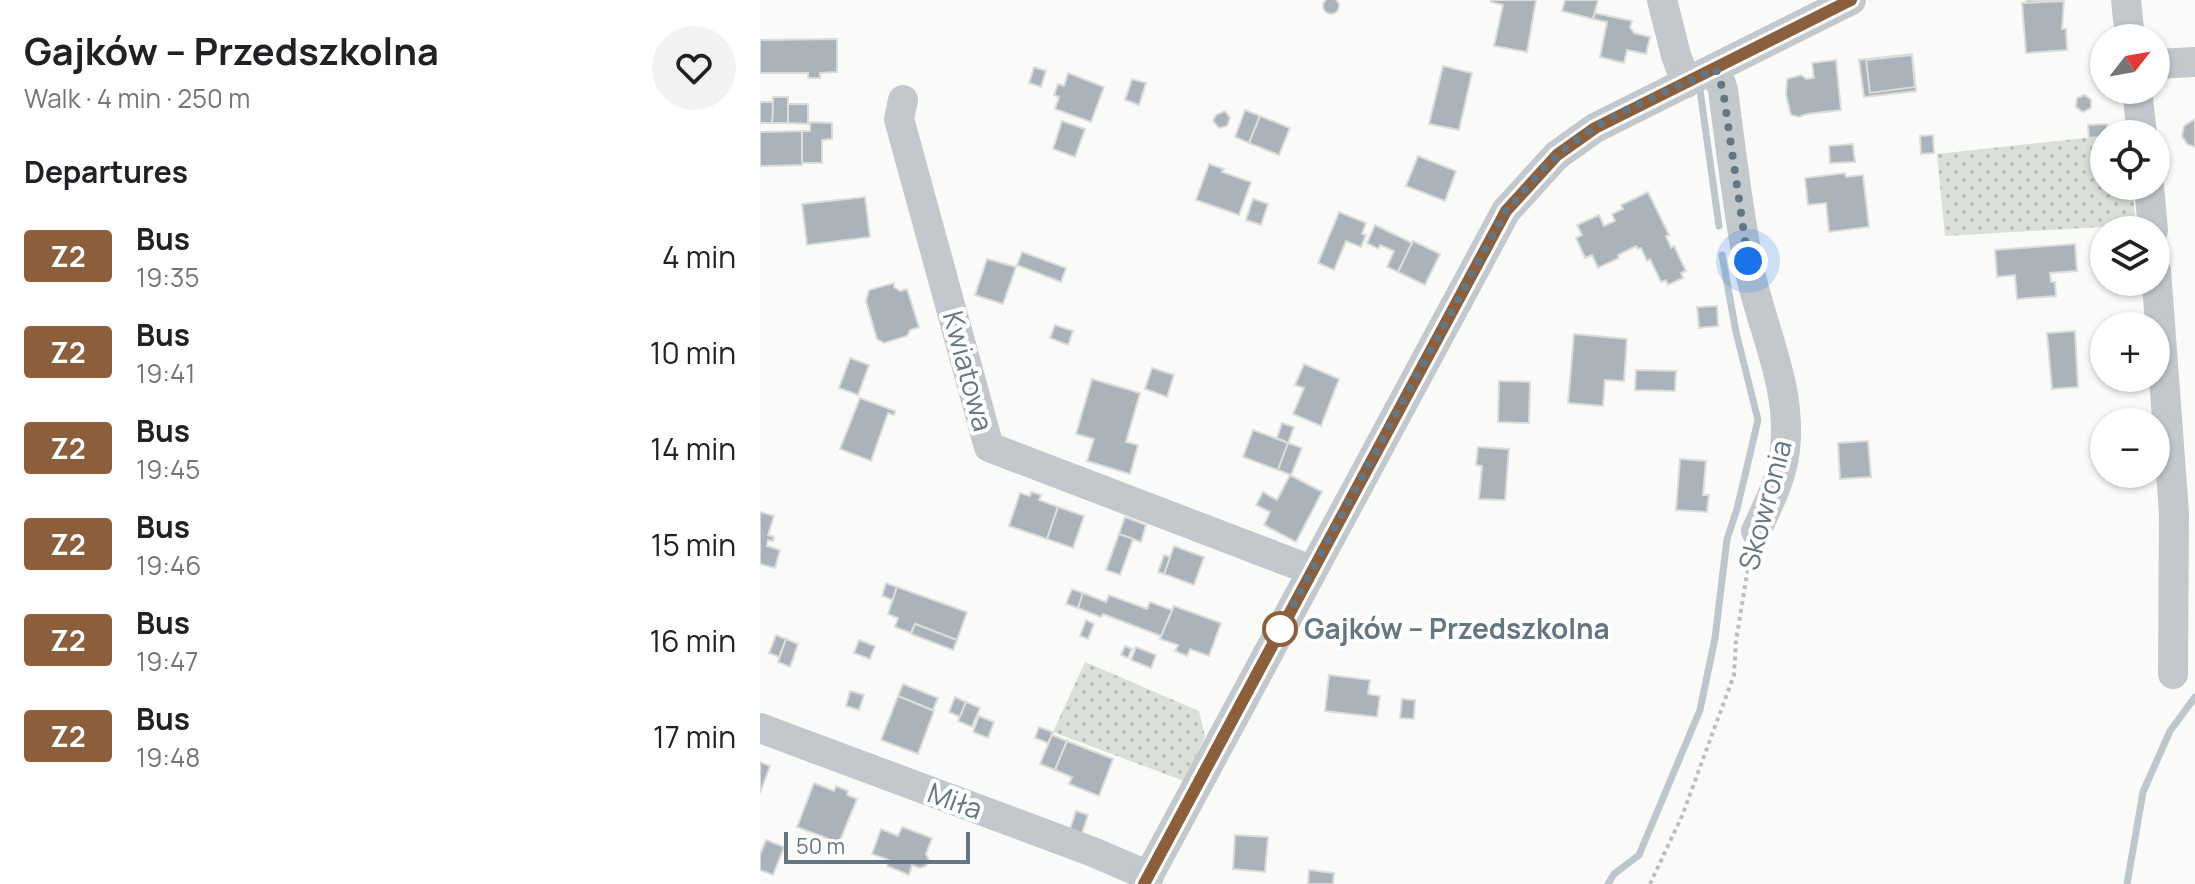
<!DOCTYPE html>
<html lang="en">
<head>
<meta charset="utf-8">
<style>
	body { margin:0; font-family:Manrope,sans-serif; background:#f2f2f2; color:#202124; height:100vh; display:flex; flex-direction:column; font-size:30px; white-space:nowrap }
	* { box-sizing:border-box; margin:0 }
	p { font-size:26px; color:#757577 }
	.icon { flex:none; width:44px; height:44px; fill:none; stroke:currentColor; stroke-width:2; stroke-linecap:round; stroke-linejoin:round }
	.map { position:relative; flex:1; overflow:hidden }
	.drawer { display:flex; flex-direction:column; background:#fff; width:760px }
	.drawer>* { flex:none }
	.badge { padding:0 16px; border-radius:6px; font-size:28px; line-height:52px }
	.needle { width:52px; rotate:59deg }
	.controls { position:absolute; left:1330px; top:24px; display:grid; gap:16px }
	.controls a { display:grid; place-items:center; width:80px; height:80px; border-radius:50%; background:#fff; box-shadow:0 2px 6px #0004; font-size:40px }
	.scale { position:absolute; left:24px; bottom:20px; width:186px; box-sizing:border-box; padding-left:8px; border:4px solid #657683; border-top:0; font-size:22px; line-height:28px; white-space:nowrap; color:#657683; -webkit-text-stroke:6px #fff; paint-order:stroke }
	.you { position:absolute; width:40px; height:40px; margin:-20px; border:6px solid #fff; border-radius:50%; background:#1a73e8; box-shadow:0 0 0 12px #1a73e833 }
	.map>.badge { position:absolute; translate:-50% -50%; box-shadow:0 0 0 4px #fff }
	h2 { padding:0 24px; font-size:30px; line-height:72px }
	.round { display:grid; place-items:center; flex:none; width:84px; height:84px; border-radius:42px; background:#f2f2f2 }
	.overview { display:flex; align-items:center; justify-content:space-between; height:136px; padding:0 24px }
	h1 { font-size:38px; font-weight:700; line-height:60px }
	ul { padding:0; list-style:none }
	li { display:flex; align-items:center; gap:24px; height:96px; padding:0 24px }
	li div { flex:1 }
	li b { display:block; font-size:30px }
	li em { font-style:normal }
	li .badge { min-width:88px; font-weight:700; text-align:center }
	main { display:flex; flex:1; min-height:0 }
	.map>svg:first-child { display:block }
	.grass { fill:url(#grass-dots) }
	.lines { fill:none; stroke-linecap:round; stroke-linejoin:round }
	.stream { stroke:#bbc7cb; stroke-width:7 }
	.building { fill:#aab3b9; stroke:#dcdcda; stroke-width:2 }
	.path { stroke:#bbbfc2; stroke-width:4; stroke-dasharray:4 4; stroke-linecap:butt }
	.minor { stroke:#c3c8cc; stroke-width:30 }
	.line-casing { stroke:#fff; stroke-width:18 }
	.line { stroke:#8b5e3c; stroke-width:12 }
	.walk { stroke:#657683; stroke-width:8; stroke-dasharray:0 14.4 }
	.stop-dot { fill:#fff; stroke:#8b5e3c; stroke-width:4 }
	.labels { text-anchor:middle; stroke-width:8; stroke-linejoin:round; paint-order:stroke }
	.street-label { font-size:28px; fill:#657683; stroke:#fff }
	.stop-label { font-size:28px; font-weight:bold; fill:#657683; stroke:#fff; text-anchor:start }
</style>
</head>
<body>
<main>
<section class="drawer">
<div class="overview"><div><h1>Gajków – Przedszkolna</h1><p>Walk · 4 min · 250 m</p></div><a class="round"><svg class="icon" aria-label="heart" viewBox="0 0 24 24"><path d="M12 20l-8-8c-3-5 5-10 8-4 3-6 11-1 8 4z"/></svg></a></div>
<h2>Departures</h2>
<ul>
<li><span class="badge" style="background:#8b5e3c;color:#fff">Z2</span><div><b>Bus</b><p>19:35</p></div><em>4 min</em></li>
<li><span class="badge" style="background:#8b5e3c;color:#fff">Z2</span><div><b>Bus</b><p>19:41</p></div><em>10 min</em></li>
<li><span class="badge" style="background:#8b5e3c;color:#fff">Z2</span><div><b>Bus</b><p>19:45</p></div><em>14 min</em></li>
<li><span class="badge" style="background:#8b5e3c;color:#fff">Z2</span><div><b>Bus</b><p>19:46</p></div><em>15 min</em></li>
<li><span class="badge" style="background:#8b5e3c;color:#fff">Z2</span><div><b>Bus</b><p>19:47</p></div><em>16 min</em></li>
<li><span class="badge" style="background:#8b5e3c;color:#fff">Z2</span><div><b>Bus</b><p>19:48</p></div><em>17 min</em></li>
</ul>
</section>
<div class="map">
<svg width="1435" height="884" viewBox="0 0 1435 884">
	<defs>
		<pattern id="grass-dots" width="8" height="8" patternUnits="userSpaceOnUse" patternTransform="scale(2)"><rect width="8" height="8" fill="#dadfd7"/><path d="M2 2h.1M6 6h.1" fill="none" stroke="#b4b9b4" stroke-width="1.8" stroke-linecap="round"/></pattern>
	</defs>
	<rect width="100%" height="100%" fill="#fafaf8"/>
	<g class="grass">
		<polygon points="1344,136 1344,186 1372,186 1376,225 1185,236 1177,154"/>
		<polygon points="325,662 439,711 445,737 424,781 293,732"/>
	</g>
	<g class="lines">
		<g class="stream">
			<polyline points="940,90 959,226"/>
			<polyline points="848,884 854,874 879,855 940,710 955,638 967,539 977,509 998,420 976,332 962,255"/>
			<polyline points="1367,884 1383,792 1410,731 1435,697"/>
		</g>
	</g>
	<g class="building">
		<circle cx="571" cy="6" r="8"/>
		<polygon points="731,0 776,0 767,52 734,46 743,5 731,2"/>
		<polygon points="805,0 838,0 833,19 802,11"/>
		<polygon points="1266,0 1302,0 1302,1 1266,3"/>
		<polygon points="1304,1 1302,29 1306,29 1307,50 1266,53 1262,3"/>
		<polygon points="835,13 872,21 870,27 874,33 890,37 886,54 867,50 864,63 840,57 847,22 833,19"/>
		<polygon points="77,39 77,72 60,73 60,78 48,78 48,73 0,73 0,40"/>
		<polygon points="1152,54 1156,91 1104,97 1099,60"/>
		<polygon points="1152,55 1155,87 1110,93 1106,60"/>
		<polygon points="1076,60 1081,110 1047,114 1039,117 1031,115 1026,95 1027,79 1041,75 1046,79 1054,78 1052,63"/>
		<polygon points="683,66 712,73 699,130 669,124"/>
		<polygon points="274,67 286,71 281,87 269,83"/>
		<polygon points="308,73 344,87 331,122 295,109 299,97 294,95 298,84 304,86"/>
		<polygon points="372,79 386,83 379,105 365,100"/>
		<polygon points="1325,95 1331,100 1331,108 1323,112 1316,107 1317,98"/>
		<polygon points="13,97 28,97 28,123 12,123"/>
		<polygon points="0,102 13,102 12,123 0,123"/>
		<polygon points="28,104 48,104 48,124 28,123"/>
		<polygon points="485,110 500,116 489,143 475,137"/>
		<polygon points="465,111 470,118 467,126 459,128 453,121 456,115"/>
		<polygon points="500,116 530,128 519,155 489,143"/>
		<polygon points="1435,119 1435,147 1427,144 1422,136 1424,126"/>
		<polygon points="302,121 325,129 315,157 293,149"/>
		<polygon points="50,122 72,123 72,139 62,140 62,163 42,163 42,131 50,131"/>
		<polygon points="1347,124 1347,134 1344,134 1344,137 1329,138 1328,125"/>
		<polygon points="42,131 42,165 0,166 0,132"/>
		<polygon points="1173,135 1174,153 1161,154 1160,136"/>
		<polygon points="1093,144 1095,162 1070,163 1069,146"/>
		<polygon points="658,156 696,171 685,201 646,186"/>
		<polygon points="449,164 464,169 462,172 491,182 479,215 436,200"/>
		<polygon points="1085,173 1086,177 1103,175 1109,227 1069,232 1066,203 1048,205 1045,178"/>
		<polygon points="888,192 909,235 906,236 911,248 914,246 926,271 921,273 923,278 908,285 906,280 901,282 890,259 887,261 881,248 878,249 876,246 858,255 859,258 838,268 832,255 825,258 816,238 822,235 817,225 839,215 844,226 855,221 852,214 863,209 861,205"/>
		<polygon points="105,197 110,237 47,245 42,204"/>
		<polygon points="493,199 508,204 501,225 486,220"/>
		<polygon points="579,212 606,223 602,234 606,235 601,247 586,241 574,270 558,263"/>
		<polygon points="615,225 652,243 638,272 627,267 634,251 620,245 618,249 607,243"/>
		<polygon points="653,241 680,254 665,285 638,272"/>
		<polygon points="1315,244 1317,271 1290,273 1291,282 1295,282 1296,296 1257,299 1255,275 1237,277 1235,250"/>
		<polygon points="262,252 306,268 301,282 257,265"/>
		<polygon points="227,259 256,267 243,304 215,295"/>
		<polygon points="134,283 134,287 140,291 147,289 159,327 150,330 147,336 124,343 117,339 106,301 109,290"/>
		<polygon points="957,306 958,326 939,328 937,307"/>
		<polygon points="295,325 313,331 308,345 290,338"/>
		<polygon points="1315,331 1318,387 1292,389 1287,333"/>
		<polygon points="814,334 867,339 864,381 845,380 843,406 808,403"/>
		<polygon points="90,358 109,365 98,395 79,388"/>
		<polygon points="544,364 579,379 561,426 533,414 544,388 535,385"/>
		<polygon points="392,368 414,375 407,397 385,389"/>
		<polygon points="876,370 916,371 915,391 875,390"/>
		<polygon points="332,379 380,393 366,442 378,445 370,474 327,461 334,439 316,434"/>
		<polygon points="739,381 770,382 769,423 738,422"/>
		<polygon points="100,398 135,411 134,415 128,413 111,461 80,449"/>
		<polygon points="522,423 534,427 528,443 517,438"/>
		<polygon points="493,430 528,443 518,470 483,457"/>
		<polygon points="1108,441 1111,477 1080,479 1078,443"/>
		<polygon points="528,443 542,448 531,475 518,470"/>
		<polygon points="718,447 749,449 745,500 719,499 722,466 716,465"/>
		<polygon points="920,459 946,461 943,495 949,495 947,512 916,510"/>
		<polygon points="530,475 562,492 536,542 504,525 510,512 496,505 503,492 517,500"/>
		<polygon points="271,492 281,495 279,500 298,507 287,539 249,526 260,493 270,496"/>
		<polygon points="298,507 324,516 313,548 287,539"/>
		<polygon points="0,512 14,516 8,535 14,537 13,541 8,540 7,546 20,550 15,568 0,564"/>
		<polygon points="365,517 386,525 381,542 359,534"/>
		<polygon points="359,534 373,539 360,575 346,570"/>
		<polygon points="414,546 444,557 434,585 404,574"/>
		<polygon points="404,555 410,557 404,574 398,572"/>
		<polygon points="126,583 137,587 133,600 122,596"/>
		<polygon points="137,587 207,612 197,640 155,624 151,633 135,627 138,618 128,614"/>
		<polygon points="312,589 323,593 318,608 306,604"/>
		<polygon points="323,593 346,602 349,595 387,609 390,602 412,610 401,636 343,614 341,617 318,608"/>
		<polygon points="414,606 461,623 449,656 430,649 427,656 415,651 418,645 400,639"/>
		<polygon points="326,620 334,624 328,639 320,636"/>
		<polygon points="155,624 197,640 193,650 151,634"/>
		<polygon points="16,635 26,639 19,657 9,653"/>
		<polygon points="26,639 38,644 30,667 18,662"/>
		<polygon points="99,640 115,646 110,659 94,653"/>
		<polygon points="365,646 372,649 368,658 361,655"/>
		<polygon points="376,647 396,655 391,668 371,660"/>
		<polygon points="569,675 610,680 608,694 620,696 617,717 565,711"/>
		<polygon points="143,684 178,698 173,710 138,696"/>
		<polygon points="90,691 104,695 99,710 86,706"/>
		<polygon points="138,696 174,711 158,754 121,740"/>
		<polygon points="195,697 206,702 200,717 189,712"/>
		<polygon points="642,699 655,700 654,719 640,718"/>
		<polygon points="206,702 220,708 212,727 198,721"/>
		<polygon points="219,716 234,722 228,738 213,732"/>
		<polygon points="279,727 293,732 288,743 275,738"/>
		<polygon points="292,735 307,741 295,770 280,764"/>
		<polygon points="307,741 353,759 339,796 309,784 312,777 295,770"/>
		<polygon points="0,762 10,766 0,793"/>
		<polygon points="54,783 74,791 76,786 88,791 87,795 97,799 79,843 37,827"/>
		<polygon points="316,811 328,815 321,836 309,832"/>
		<polygon points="142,827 172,838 166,854 169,860 166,866 160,868 152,865 149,875 127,866 129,860 112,854 121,829 138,836"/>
		<polygon points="475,835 508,837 505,872 473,869"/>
		<polygon points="6,840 24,847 13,875 0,870 0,855"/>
		<polygon points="549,870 574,873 573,884 548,884"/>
	</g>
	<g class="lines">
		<polyline class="path" points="890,884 922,816 974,675 976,641 990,556"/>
		<g class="minor">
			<polyline points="902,0 916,55 926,83"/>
			<polyline points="1366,0 1370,38"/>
			<polyline points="1396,64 1435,62"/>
			<path d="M956,69L963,90C971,151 978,212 990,272C1003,332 1032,387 1025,450C1022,478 1008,505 996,531"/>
			<polyline points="1377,90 1382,134"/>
			<polyline points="143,100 139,119 229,447 551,570"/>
			<polyline points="1389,186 1393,230"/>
			<polyline points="1396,270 1414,513 1413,674"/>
			<polyline points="0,728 333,852 389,876"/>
			<polyline points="384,884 746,211 797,155 835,128 1091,0"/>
		</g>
	</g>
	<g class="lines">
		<g class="line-casing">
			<polyline id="line" points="384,884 746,211 797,155 835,128 1091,0"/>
		</g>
		<use href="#line" class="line"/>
		<path class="walk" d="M520,629L746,211C763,193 779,172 797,156C842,115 903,94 956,69L963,90L988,261"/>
	</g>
	<circle class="stop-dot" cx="520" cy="629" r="16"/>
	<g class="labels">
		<g class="street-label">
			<text transform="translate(208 371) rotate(75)" y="10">Kwiatowa</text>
			<text transform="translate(1005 505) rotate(-75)" y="10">Skowronia</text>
			<text transform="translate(195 801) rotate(20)" y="10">Miła</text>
		</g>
		<g class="stop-label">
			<text x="544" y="639">Gajków – Przedszkolna</text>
		</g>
	</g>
</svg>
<div class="controls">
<a><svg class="needle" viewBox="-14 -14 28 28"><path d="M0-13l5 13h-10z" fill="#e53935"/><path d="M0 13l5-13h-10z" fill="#757577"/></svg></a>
<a><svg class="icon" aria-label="locate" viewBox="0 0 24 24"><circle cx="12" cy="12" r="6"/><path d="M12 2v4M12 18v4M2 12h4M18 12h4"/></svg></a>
<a><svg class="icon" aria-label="layers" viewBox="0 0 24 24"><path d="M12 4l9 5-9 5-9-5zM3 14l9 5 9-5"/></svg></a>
<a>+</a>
<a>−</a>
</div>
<div class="scale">50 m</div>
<div class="you" style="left:988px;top:261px"></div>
</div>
</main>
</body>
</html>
